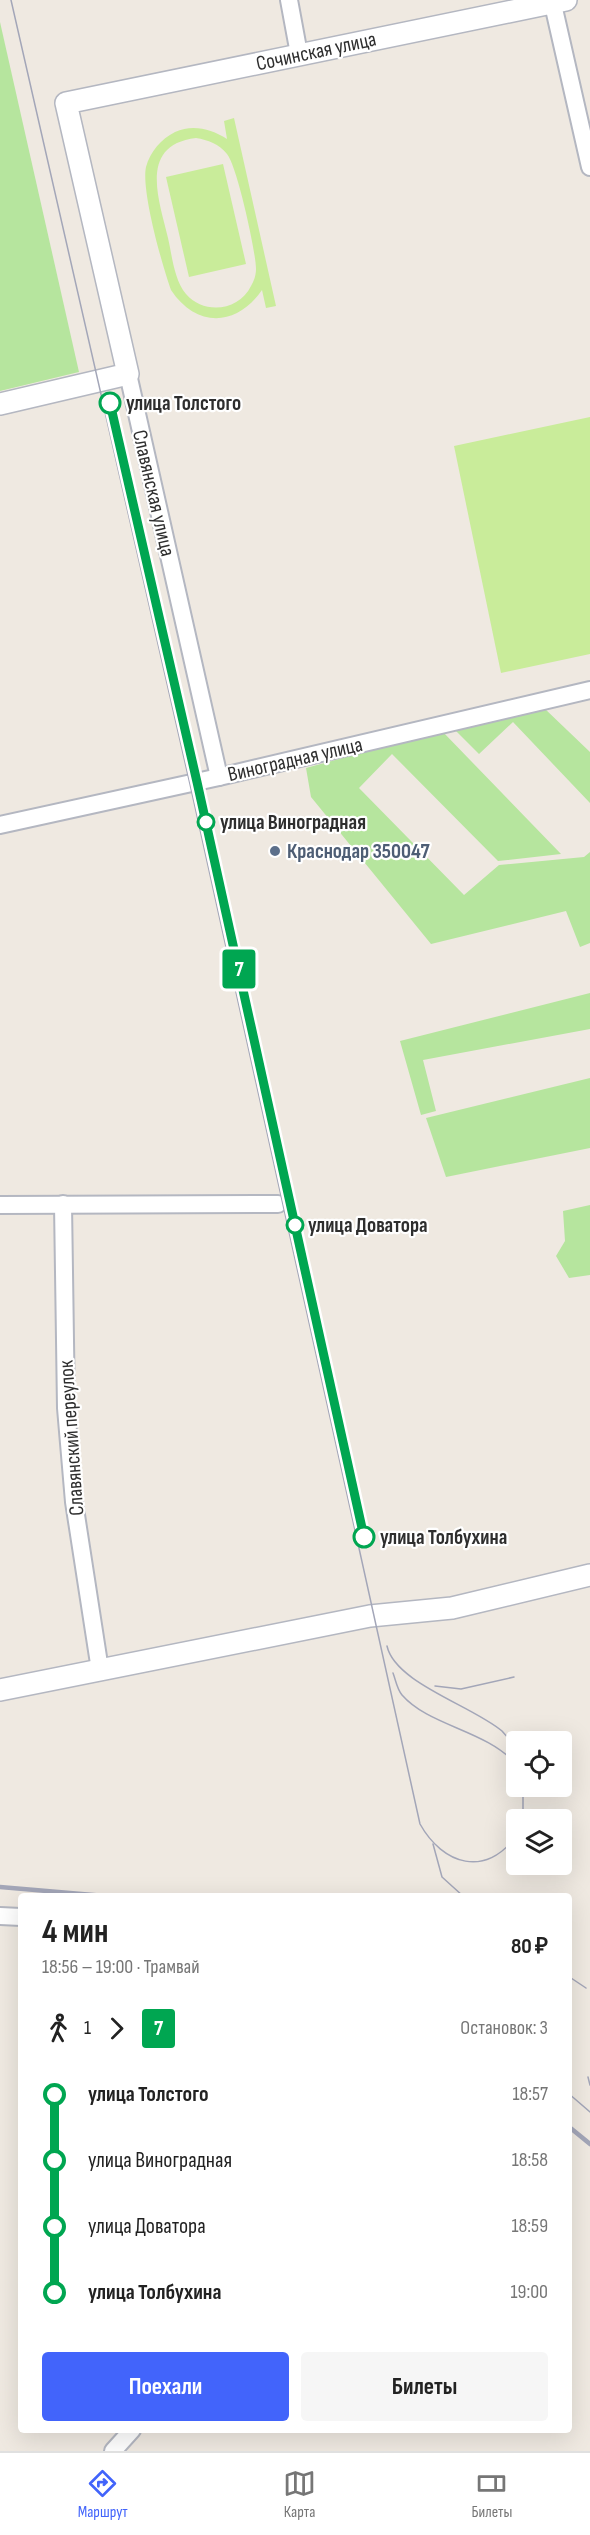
<!DOCTYPE html>
<html lang="ru">
<head>
<meta charset="utf-8">
<style>
	body { margin:0; font-family:"Sofia Sans Condensed",sans-serif; background:#f6f6f6; color:#222; height:100vh; display:flex; flex-direction:column; font-size:22px; white-space:nowrap }
	* { box-sizing:border-box; margin:0 }
	p { font-size:20px; color:#767676 }
	.icon { flex:none; width:33px; height:33px; fill:none; stroke:currentColor; stroke-width:2; stroke-linecap:round; stroke-linejoin:round }
	.map { position:relative; flex:1; overflow:hidden }
	.details { position:absolute; left:18px; top:1893px; width:554px; height:540px; display:flex; flex-direction:column; background:#fff; border-radius:6px; box-shadow:0 6px 24px #0002 }
	.details>* { flex:none }
	.badge { padding:0 12px; border-radius:4px; font-size:21px; line-height:39px }
	.buttons { position:absolute; left:506px; top:1731px; display:grid; gap:12px }
	.buttons a { display:grid; place-items:center; width:66px; height:66px; border-radius:6px; background:#fff; box-shadow:0 6px 24px #0002; font-size:30px }
	.map>.badge { position:absolute; translate:-50% -50%; box-shadow:0 0 0 3px #fff }
	.legs { display:flex; align-items:center; gap:9px; height:66px; padding:0 24px; font-size:20px }
	.legs p { margin-inline-start:auto }
	.overview { display:flex; align-items:center; justify-content:space-between; height:102px; padding:0 24px }
	h1 { font-size:33px; font-weight:700; line-height:45px }
	.action { display:flex; gap:12px; margin-top:auto; padding:12px 24px }
	.action a { flex:1; height:69px; border-radius:6px; background:#4264fb; color:#fff; font-size:24px; font-weight:700; line-height:69px; text-align:center }
	.action a+a { background:#f6f6f6; color:#222 }
	ul { padding:0 24px; list-style:none }
	li { display:flex; align-items:center; gap:21px; height:66px; font-size:22px }
	li i { display:grid; place-items:center; width:9px; height:100%; margin:0 8px; background:currentColor }
	li i::after { content:''; width:15px; height:15px; margin:-8px; border:4px solid; border-radius:50%; background:#fff }
	li p { margin-inline-start:auto }
	li:first-child i { background:linear-gradient(#0000 50%,currentColor 0) }
	li:last-child i { background:linear-gradient(currentColor 50%,#0000 0) }
	.menu { display:flex; justify-content:space-around; align-items:center; height:84px; border-top:2px solid #e0e0e0; background:#fff; font-size:16px; color:#767676 }
	.menu a { display:grid; justify-items:center; gap:3px }
	.menu .active { color:#4264fb }
	.map>svg:first-child { display:block }
	.green { fill:#b6e59e }
	.pitch { fill:#c9ec9a; fill-rule:evenodd }
	.lines { fill:none; stroke-linecap:round; stroke-linejoin:round }
	.minor-casing { stroke:#b4b7c1; stroke-width:20 }
	.tertiary-casing { stroke:#b4b7c1; stroke-width:24 }
	.minor { stroke:#fff; stroke-width:16 }
	.tertiary { stroke:#fff; stroke-width:21 }
	.tram { stroke:#a3a6b8; stroke-width:1.5 }
	.rail { stroke:#a3a6b8; stroke-width:4.5 }
	.line-1-casing { stroke:#fff; stroke-width:14 }
	.line-1 { stroke:#00a651; stroke-width:9 }
	.stop-1-dot { fill:#fff; stroke:#00a651; stroke-width:3 }
	.service-dot { fill:#5c6f8a; stroke:#fff; stroke-width:2 }
	.labels { text-anchor:middle; stroke-width:4.5; stroke-linejoin:round; paint-order:stroke }
	.street-label { font-size:21px; fill:#2e2e2e; stroke:#fff }
	.stop-label { font-size:21px; font-weight:bold; fill:#2e2e2e; stroke:#fff; text-anchor:start }
	.service-label { font-size:21px; font-weight:bold; fill:#4e5e75; stroke:#fff; text-anchor:start }
</style>
</head>
<body>
<div class="map">
<svg width="590" height="2451" viewBox="0 0 590 2451">
	<rect width="100%" height="100%" fill="#efe9e1"/>
	<g class="green">
		<polygon points="0,22 79,372 0,391"/>
		<polygon points="544,708 590,752 590,803 513,722 479,754 452,727"/>
		<polygon points="442,731 561,854 498,861 392,754 359,788 464,895 499,865 584,857 590,852 590,943 580,947 566,911 431,944 311,797 306,768"/>
		<polygon points="590,993 590,1029 423,1060 436,1111 421,1115 400,1041"/>
		<polygon points="590,1078 590,1148 446,1177 426,1118"/>
		<polygon points="590,1205 590,1275 569,1278 556,1256 565,1241 563,1211"/>
	</g>
	<g class="pitch">
		<path d="M234,118L276,306L266,308L262,290C237,327 196,328 171,290C162,265 141,190 146,167C150,152 161,139 175,132C193,124 211,129 227,139L224,121ZM196,138C208,140 219,144 227,154C237,166 256,252 256,269C256,275 254,281 251,286C239,311 204,315 186,294C174,280 172,255 168,238C159,200 138,145 196,138Z"/>
		<polygon points="223,164 246,264 189,277 166,177"/>
		<polygon points="590,417 590,654 501,673 454,446"/>
	</g>
	<g class="lines">
		<g class="minor-casing">
			<g id="minor">
				<polyline points="289,0 299,54"/>
				<polyline points="552,0 590,167"/>
				<polyline points="128,374 219,777"/>
				<polyline points="0,825 219,777 590,690"/>
				<polyline points="63,1204 66,1408 74,1502 100,1670"/>
				<polyline points="0,1205 278,1204"/>
				<polyline points="0,1916 21,1917"/>
				<polyline points="113,2451 132,2430"/>
			</g>
		</g>
		<g class="tertiary-casing">
			<g id="tertiary">
				<polyline points="0,404 128,374 66,103 566,0"/>
				<polyline points="0,1690 370,1616 452,1608 590,1575"/>
			</g>
		</g>
		<use href="#minor" class="minor"/>
		<use href="#tertiary" class="tertiary"/>
		<g class="tram">
			<path d="M11,0L190,784L420,1824C443,1865 486,1878 516,1836"/>
			<path d="M387,1646C395,1683 473,1706 502,1731L509,1739L516,1761"/>
			<path d="M393,1673C396,1681 397,1689 402,1695C429,1726 485,1730 515,1763"/>
			<polyline points="435,1686 461,1689 514,1677"/>
			<polyline points="523,1786 523,1820"/>
			<polyline points="433,1844 442,1877 463,1896"/>
			<polyline points="568,1976 586,1988"/>
			<polyline points="588,2077 590,2085"/>
			<polyline points="568,2093 590,2112"/>
		</g>
		<g class="rail">
			<polyline points="0,1887 105,1896"/>
			<polyline points="568,2126 590,2144"/>
		</g>
	</g>
	<g class="lines">
		<g class="line-1-casing">
			<polyline id="line-1" points="110,403 197,782 364,1537"/>
		</g>
		<use href="#line-1" class="line-1"/>
	</g>
	<g class="stop-1-dot">
		<circle cx="110" cy="403" r="10"/>
		<circle cx="206" cy="822" r="8"/>
		<circle cx="295" cy="1225" r="8"/>
		<circle cx="364" cy="1537" r="10"/>
	</g>
	<circle class="service-dot" cx="275" cy="851" r="6"/>
	<g class="labels">
		<g class="street-label">
			<text transform="translate(316 51) rotate(-12)" y="7">Сочинская улица</text>
			<text transform="translate(154 493) rotate(77)" y="7">Славянская улица</text>
			<text transform="translate(295 759) rotate(-13)" y="7">Виноградная улица</text>
			<text transform="translate(71 1438) rotate(-94)" y="7">Славянский переулок</text>
		</g>
		<g class="stop-label">
			<text x="126" y="410">улица Толстого</text>
			<text x="220" y="829">улица Виноградная</text>
			<text x="308" y="1232">улица Доватора</text>
			<text x="380" y="1544">улица Толбухина</text>
		</g>
		<g class="service-label">
			<text x="287" y="858">Краснодар 350047</text>
		</g>
	</g>
</svg>
<div class="buttons">
<a><svg class="icon" aria-label="locate" viewBox="0 0 24 24"><circle cx="12" cy="12" r="6"/><path d="M12 2v4M12 18v4M2 12h4M18 12h4"/></svg></a>
<a><svg class="icon" aria-label="layers" viewBox="0 0 24 24"><path d="M12 4l9 5-9 5-9-5zM3 14l9 5 9-5"/></svg></a>
</div>
<b class="badge" style="left:239px;top:969px;background:#00a651;color:#fff">7</b>
<section class="details">
<div class="overview"><div><h1>4 мин</h1><p>18:56 – 19:00 · Трамвай</p></div><b>80 ₽</b></div>
<div class="legs"><svg class="icon" aria-label="walk" viewBox="0 0 24 24"><circle cx="13" cy="4" r="2"/><path d="M13 8l-2 6 4 7M11 14l-3 7M7 12l3-4h3l4 4"/></svg>1<svg class="icon" aria-label="forward" viewBox="0 0 24 24"><path d="M9 5l7 7-7 7"/></svg><b class="badge" style="background:#00a651;color:#fff">7</b><p>Остановок: 3</p></div>
<ul>
<li><i style="color:#00a651"></i><b>улица Толстого</b><p>18:57</p></li>
<li><i style="color:#00a651"></i><span>улица Виноградная</span><p>18:58</p></li>
<li><i style="color:#00a651"></i><span>улица Доватора</span><p>18:59</p></li>
<li><i style="color:#00a651"></i><b>улица Толбухина</b><p>19:00</p></li>
</ul>
<div class="action"><a>Поехали</a><a>Билеты</a></div>
</section>
</div>
<nav class="menu">
<a class="active"><svg class="icon" aria-label="directions" viewBox="0 0 24 24"><path d="M12 3l9 9-9 9-9-9zM9 14v-3h6M13 9l2 2-2 2"/></svg>Маршрут</a>
<a><svg class="icon" aria-label="map" viewBox="0 0 24 24"><path d="M3 6l6-2 6 2 6-2v14l-6 2-6-2-6 2zM9 4v14M15 6v14"/></svg>Карта</a>
<a><svg class="icon" aria-label="tickets" viewBox="0 0 24 24"><path d="M3 7h18v10H3zM15 7v10"/></svg>Билеты</a>
</nav>
</body>
</html>
